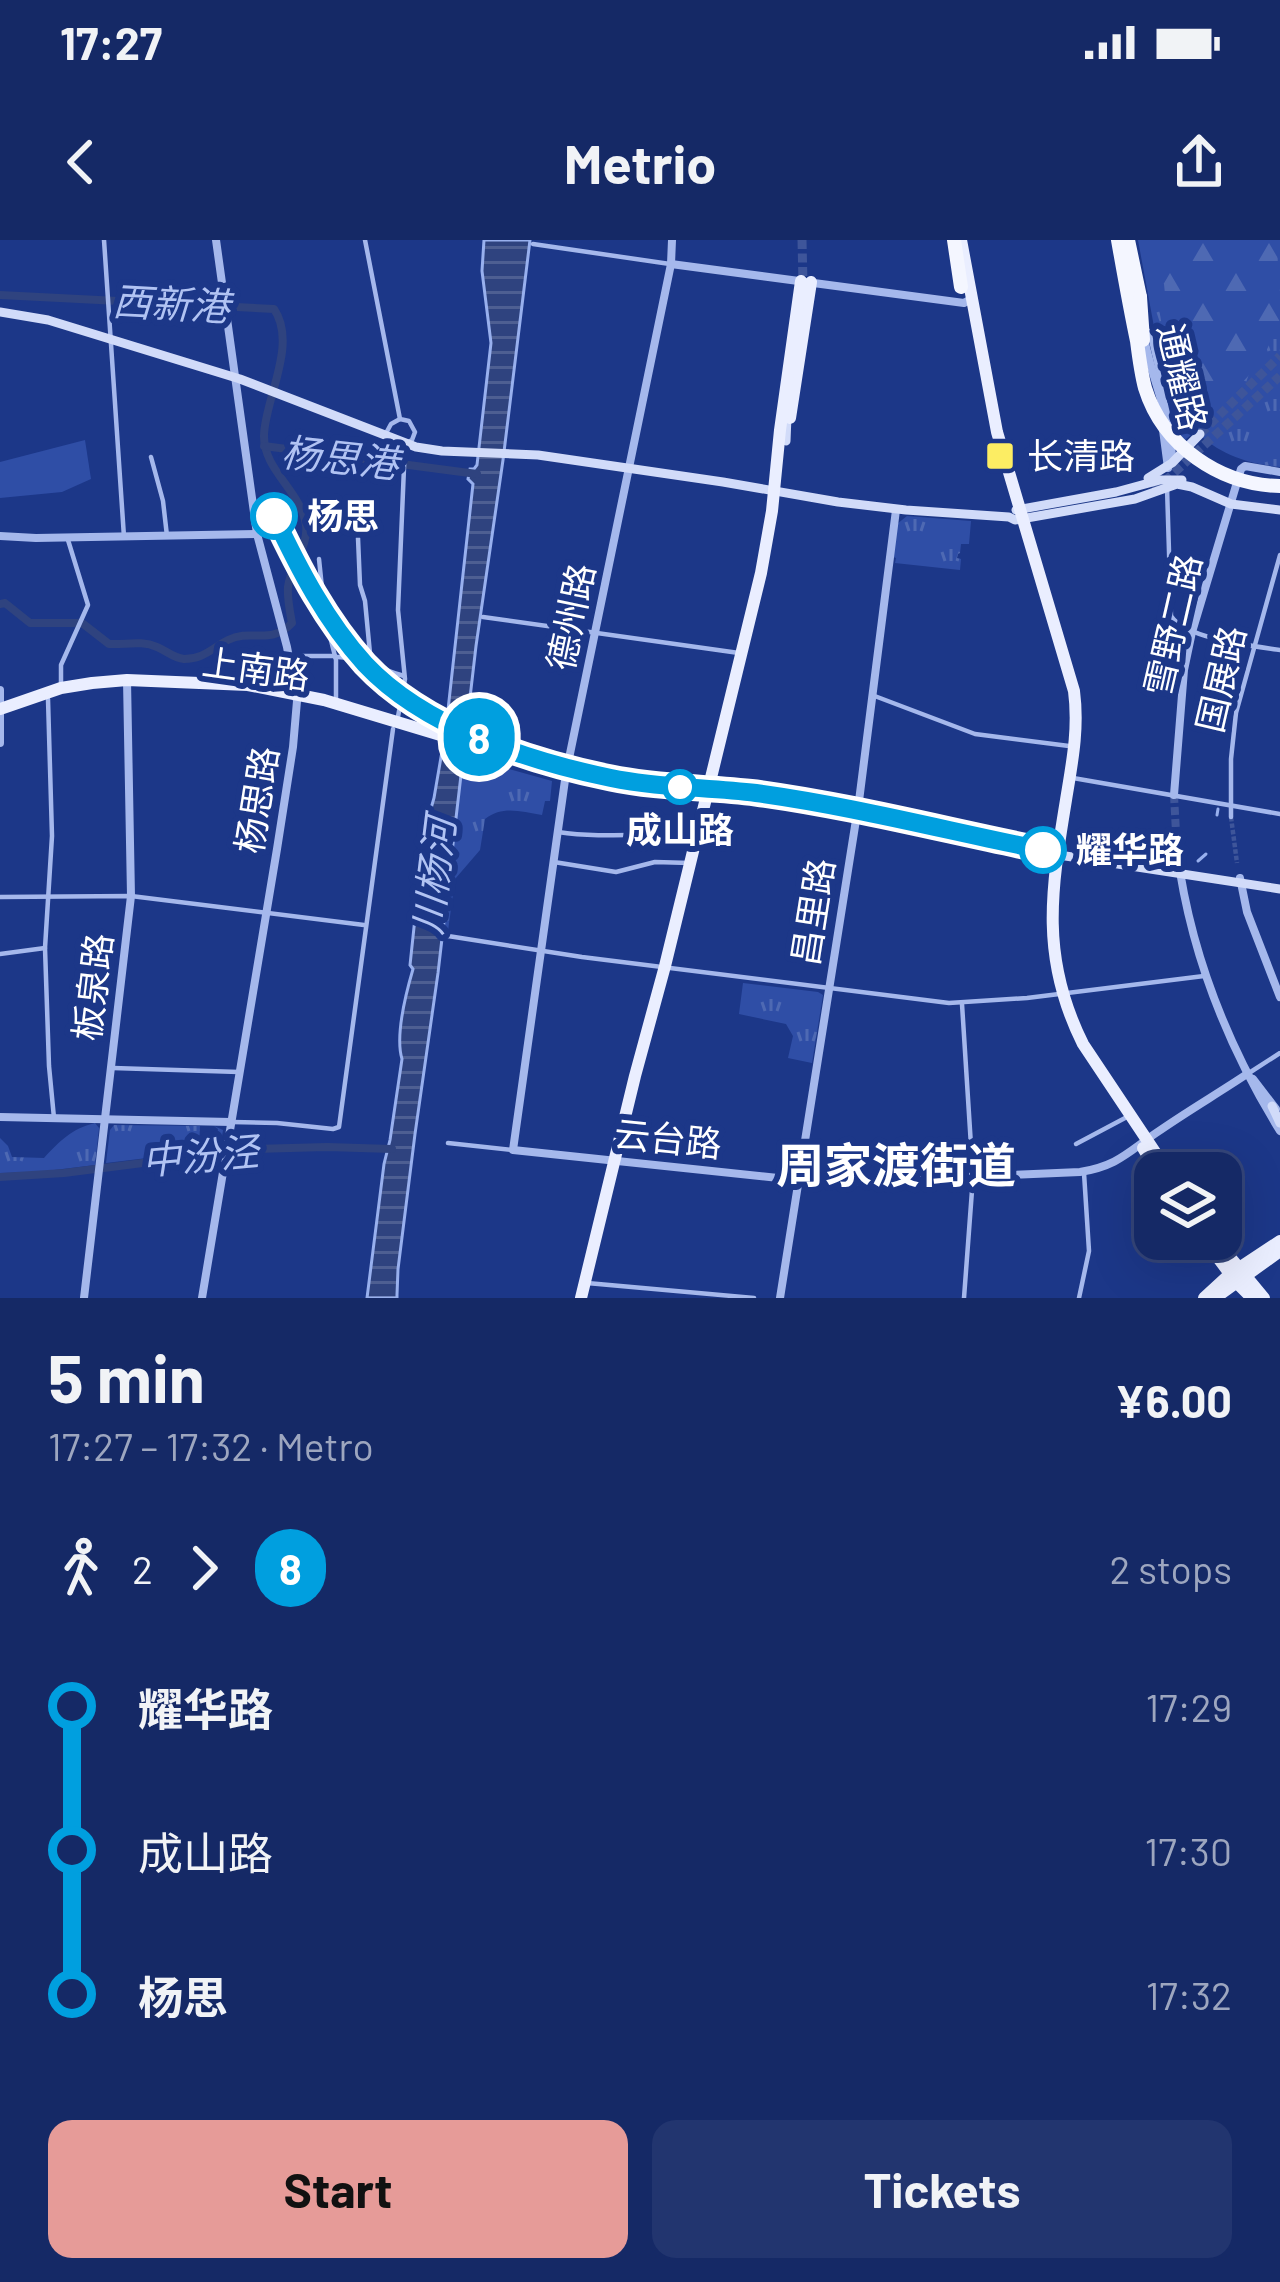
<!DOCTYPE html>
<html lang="en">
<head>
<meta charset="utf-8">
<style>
	body { margin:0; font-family:Barlow,"Noto Sans SC",sans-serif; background:#22356f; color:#f1f3f6; height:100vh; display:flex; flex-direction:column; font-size:45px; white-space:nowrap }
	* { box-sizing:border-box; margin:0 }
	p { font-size:39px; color:#9da6bf }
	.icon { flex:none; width:66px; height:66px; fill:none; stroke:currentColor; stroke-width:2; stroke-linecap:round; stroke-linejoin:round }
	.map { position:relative; height:1058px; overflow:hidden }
	.drawer { display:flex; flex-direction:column; background:#152966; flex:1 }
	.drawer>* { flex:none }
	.badge { padding:0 24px; border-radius:39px; font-size:42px; line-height:78px }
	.tools { position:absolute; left:1134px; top:912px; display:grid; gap:24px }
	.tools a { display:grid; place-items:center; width:108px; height:108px; border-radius:24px; background:#152966; box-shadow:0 12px 48px #0002,0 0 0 3px #34457a; font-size:60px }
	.map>.badge { position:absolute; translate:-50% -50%; box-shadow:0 0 0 6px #fff }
	.legs { display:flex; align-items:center; gap:18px; height:132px; padding:0 48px; font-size:39px }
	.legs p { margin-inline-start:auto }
	.summary { display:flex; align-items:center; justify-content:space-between; height:204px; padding:0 48px }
	h1 { font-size:66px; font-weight:700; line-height:90px }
	.primary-button { display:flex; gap:24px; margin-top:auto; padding:24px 48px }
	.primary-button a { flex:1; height:138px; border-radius:24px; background:#e69b98; color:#111; font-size:48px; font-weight:700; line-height:138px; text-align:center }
	.primary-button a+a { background:#22356f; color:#f1f3f6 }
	ul { padding:0 48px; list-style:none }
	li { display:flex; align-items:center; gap:42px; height:144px; font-size:45px }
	li i { display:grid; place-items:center; width:18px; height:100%; margin:0 15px; background:currentColor }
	li i::after { content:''; width:30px; height:30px; margin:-15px; border:9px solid; border-radius:50%; background:#152966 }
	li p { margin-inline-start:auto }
	li:first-child i { background:linear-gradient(#0000 50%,currentColor 0) }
	li:last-child i { background:linear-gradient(currentColor 50%,#0000 0) }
	.status { display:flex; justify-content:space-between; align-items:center; height:84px; padding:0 60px; background:#152966; direction:ltr }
	.status svg { height:33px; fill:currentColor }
	header { display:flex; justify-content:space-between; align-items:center; height:156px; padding:0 48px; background:#152966; font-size:54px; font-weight:700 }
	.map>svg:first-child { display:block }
	.grass { fill:url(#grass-tufts) }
	.forest { fill:url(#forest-firs) }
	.garden { fill:#2f4ea6 }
	.water { fill:url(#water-rules); stroke:#98b0ee; stroke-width:3 }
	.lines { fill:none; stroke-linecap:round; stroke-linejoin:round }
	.stream { stroke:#98b0ee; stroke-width:3 }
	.river { stroke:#2f437f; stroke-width:8 }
	.minor-tunnel { stroke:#3e559a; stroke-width:4.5; stroke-dasharray:4.5 2; stroke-linecap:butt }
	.tertiary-tunnel { stroke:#3e559a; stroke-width:8; stroke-dasharray:8 4; stroke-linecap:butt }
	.secondary-tunnel { stroke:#3e559a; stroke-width:9; stroke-dasharray:9 4.5; stroke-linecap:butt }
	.minor { stroke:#a5b8ec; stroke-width:4.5 }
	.tertiary { stroke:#a5b8ec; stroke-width:8 }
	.secondary { stroke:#d1dbf9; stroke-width:9 }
	.primary { stroke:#eaeeff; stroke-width:12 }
	.trunk { stroke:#f4f6ff; stroke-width:14 }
	.trunk-bridge { stroke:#f4f6ff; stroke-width:14 }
	.line-1-casing { stroke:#fff; stroke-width:27 }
	.line-1 { stroke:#009fdf; stroke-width:18 }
	.poi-dot { fill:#fced63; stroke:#1c3788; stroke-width:4.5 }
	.stop-1-dot { fill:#fff; stroke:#009fdf; stroke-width:6 }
	.labels { text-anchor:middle; stroke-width:12; stroke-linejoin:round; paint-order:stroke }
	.street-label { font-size:36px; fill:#fff; stroke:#1c3788 }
	.poi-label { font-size:36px; fill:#fff; stroke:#1c3788; text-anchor:start }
	.stop-label { font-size:36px; font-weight:bold; fill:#fff; stroke:#1c3788; text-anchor:start }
	.water-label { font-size:39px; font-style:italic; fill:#b1c3f3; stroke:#1c3788 }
	.district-label { font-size:48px; font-weight:bold; fill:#fff; stroke:#1c3788 }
</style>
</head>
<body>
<div class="status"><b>17:27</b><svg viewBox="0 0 49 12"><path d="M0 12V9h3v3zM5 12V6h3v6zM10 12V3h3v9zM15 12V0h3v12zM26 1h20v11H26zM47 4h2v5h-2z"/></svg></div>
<header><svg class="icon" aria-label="back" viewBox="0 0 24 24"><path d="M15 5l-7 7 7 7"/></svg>Metrio<svg class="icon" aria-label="share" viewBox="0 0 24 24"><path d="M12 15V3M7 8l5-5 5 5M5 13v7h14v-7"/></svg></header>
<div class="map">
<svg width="1280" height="1058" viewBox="0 0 1280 1058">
	<defs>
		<pattern id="grass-tufts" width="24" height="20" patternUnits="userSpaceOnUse" patternTransform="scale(3)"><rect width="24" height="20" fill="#2f4ea6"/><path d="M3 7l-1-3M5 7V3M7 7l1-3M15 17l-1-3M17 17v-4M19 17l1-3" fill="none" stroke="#4e69b3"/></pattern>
		<pattern id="forest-firs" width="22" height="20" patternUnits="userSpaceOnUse" patternTransform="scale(3)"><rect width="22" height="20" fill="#2f4ea6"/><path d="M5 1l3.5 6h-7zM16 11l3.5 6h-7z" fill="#4e69b3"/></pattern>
		<pattern id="water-rules" width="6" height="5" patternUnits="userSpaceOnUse" patternTransform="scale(3)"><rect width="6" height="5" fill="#2f437f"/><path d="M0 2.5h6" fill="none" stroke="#4e5f92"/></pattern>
	</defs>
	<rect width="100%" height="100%" fill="#1c3788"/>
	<g class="grass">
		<path d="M1138,0H1280V227C1248,224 1218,214 1196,191L1176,207L1173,163L1162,130Z"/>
		<polygon points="907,276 971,281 969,304 961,304 960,313 958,314 957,318 961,319 960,330 895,323 896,318 893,317 897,284"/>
		<path d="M463,516L552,541L550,561H545L542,575C521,572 503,565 485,579L480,610L455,639L448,691L441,690Z"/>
		<polygon points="743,743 818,752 823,755 812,823 788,818 793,796 786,784 739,774"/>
		<path d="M95,883L99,888L95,925L38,932L0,933V898L8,906L12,917L44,918C60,901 71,889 95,883Z"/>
		<polygon points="114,885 200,886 199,907 215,906 218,889 214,886 223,890 220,909 106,923 110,890"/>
	</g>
	<polygon class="forest" points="1144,0 1277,1 1280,82 1261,122 1198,191 1175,160 1181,155 1191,169 1199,159 1194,154 1174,145 1166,96 1173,95 1173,88 1162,86 1157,57 1165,54 1164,44 1158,42 1154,25 1148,22 1147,14 1158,11 1158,6 1146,7"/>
	<polygon class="garden" points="85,200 91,239 62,252 0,258 0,222"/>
	<path class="water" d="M484,0H530L503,220L476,406L438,733L415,894L398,1029L397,1055V1058H367L384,924L390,900L402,819C395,796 406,753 413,729L410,725L424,593L434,558L446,488L473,244L468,239L470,229H474L477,225L491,103L482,31Z"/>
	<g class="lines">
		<g class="stream">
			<polyline points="1217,575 1218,569"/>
			<polyline points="1198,621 1206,614"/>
		</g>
		<g class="river">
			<path d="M0,55L274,69C298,104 265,159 264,195C263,230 301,251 306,285C309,306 290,326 288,347C287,358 290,372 292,383C270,406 252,388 228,400C212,408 204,419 184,419C173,418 167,411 157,407C141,400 126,405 109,404L82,383H30L5,363L0,364"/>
			<polyline points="264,206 477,234"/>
			<polyline points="0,937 64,933 253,909 327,907 392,909"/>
		</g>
		<polyline class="minor-tunnel" points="1231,577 1237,623"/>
		<polyline class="tertiary-tunnel" points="1174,555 1177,611"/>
		<g class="secondary-tunnel">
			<polyline points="802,0 803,43"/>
			<polyline points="1200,194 1280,116"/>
			<polyline points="1152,247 1165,241 1280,136"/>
		</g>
		<g class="minor">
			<polyline points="104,0 124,297"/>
			<polyline points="365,0 400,179 409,181 415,192 412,200 405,204 398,370 405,439 397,482"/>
			<polyline points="533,4 670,24"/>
			<polyline points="1149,91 1169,179"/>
			<polyline points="384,197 391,184 400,179"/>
			<polyline points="151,217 163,261 167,296"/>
			<path d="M1167,247L1171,376C1186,399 1253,406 1280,410"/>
			<polyline points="358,298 360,345 365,361 371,424"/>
			<polyline points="319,319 325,377 336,420 336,458"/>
			<polyline points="483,377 739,413"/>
			<polyline points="289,416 335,416"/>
			<path d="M335,417C360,416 380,430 404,436"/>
			<polyline points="61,448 61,425 88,365 68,300"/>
			<polyline points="872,455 975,494 1069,506"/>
			<polyline points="48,459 52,596 45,708 49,826 54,878"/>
			<polyline points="1073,538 1280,574"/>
			<polyline points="1231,577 1231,519 1236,473 1280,315"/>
			<path d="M558,592C604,599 650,592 696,595"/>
			<polyline points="554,622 616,632 655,622 690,623"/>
			<polyline points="0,657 131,656 364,685"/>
			<polyline points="448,696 582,717 949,763 1027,758 1204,736"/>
			<polyline points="0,714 45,708"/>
			<polyline points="962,764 973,937 964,1058"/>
			<polyline points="113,828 239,832"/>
			<polyline points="1249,833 1280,813"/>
			<polyline points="232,882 277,883 333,889 339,887 393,489"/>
			<polyline points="448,903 513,910"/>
			<polyline points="1076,904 1125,878"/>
			<polyline points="587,1043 754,1058"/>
			<polyline points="1079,1058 1089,1011 1084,933"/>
		</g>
		<g class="tertiary">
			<path d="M672,0L671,24L566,533L513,910L825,943L1080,932C1117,926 1127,913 1156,893C1186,872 1217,854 1247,834"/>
			<polyline points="671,24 964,63 971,59"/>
			<path d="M1144,98C1152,139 1170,175 1172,217"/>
			<polyline points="1163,190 1168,228"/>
			<polyline points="0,296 36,298 257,294"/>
			<polyline points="0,450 0,503"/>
			<polyline points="1174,555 1184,430 1192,392 1241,229 1245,226 1280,232"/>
			<path d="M1177,611C1190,712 1227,805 1280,891"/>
			<polyline points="1240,638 1247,672 1280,757"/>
			<polyline points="1253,839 1276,869"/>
			<polyline points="0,877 231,882"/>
			<polyline points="84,1058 131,656 127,440"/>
			<polyline points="202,1058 277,609 293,507 297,461 287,407 257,294 216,0"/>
			<polyline points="780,1058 859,561 896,270"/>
		</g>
		<g class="secondary">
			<polyline points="0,72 48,80 240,139 416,207 442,211 538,215 723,242 838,262 906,270 1009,277 1015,280 1135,259 1177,244 1192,247 1231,264 1280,270"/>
			<polyline points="786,201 787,176"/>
			<polyline points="1148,238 1172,223 1200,194"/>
			<polyline points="1016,270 1116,252 1160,240 1182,240"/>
			<polyline points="1059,615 1280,649"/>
			<polyline points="1272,866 1280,883"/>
		</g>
		<g class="primary">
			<path d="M961,0L997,192L1074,451C1079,489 1072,523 1066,560C1051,651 1040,718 1083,804L1169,933"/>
			<polyline points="790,178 811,42"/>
			<polyline points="0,469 61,448 92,443 127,440 248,445 324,460 566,533 614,540 744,549 945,591 1059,609"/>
			<polyline points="682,552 751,558"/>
			<polyline points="1143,908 1158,933"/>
			<polyline points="1204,999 1236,1042 1252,1058"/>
			<polyline points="1215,999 1264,1058"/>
			<polyline points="581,1058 635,836 665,726 761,333 772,271 780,190 801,41"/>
			<polyline points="1204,1058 1230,1034 1280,1001"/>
			<polyline points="1215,1058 1280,1011"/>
		</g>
		<g class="trunk">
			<polyline points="954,0 961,47"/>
			<polyline points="1128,0 1140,57"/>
		</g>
		<g class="trunk-bridge">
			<path d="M1118,0C1124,34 1130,68 1137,101C1139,117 1141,133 1145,148C1163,206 1220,245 1280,246"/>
			<polyline points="1140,57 1143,100"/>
		</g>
	</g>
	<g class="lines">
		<g class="line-1-casing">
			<path id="line-1" d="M274,276C299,329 326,381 365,424C424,487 528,521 611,538C658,548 708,547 756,553C852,566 948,591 1043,610"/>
		</g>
		<use href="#line-1" class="line-1"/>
	</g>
	<rect class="poi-dot" x="985" y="201" width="30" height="30" rx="6"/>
	<g class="stop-1-dot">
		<circle cx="274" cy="276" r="21"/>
		<circle cx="680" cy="547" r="15"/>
		<circle cx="1043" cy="610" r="21"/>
	</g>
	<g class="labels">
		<g class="street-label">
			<text transform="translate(1182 137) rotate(77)" y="13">通耀路</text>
			<text transform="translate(571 377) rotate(-78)" y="13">德州路</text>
			<text transform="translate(1173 385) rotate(-77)" y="13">雪野二路</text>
			<text transform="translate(256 429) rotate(8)" y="13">上南路</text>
			<text transform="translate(1221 439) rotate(-77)" y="13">国展路</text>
			<text transform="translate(257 560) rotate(-81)" y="13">杨思路</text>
			<text transform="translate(813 672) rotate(-81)" y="13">昌里路</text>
			<text transform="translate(93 747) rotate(-83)" y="13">板泉路</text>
			<text transform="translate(668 899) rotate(6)" y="13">云台路</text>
		</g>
		<g class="poi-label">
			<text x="1027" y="229">长清路</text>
		</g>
		<g class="stop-label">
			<text x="307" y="289">杨思</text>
			<text x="680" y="603" text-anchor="middle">成山路</text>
			<text x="1076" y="623">耀华路</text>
		</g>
		<g class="water-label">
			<text transform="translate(171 64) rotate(3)" y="14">西新港</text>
			<text transform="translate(340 218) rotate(6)" y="14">杨思港</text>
			<text transform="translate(434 636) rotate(-83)" y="14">川杨河</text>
			<text transform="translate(200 916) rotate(-5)" y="14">中汾泾</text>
		</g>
		<g class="district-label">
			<text x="896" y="943">周家渡街道</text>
		</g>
	</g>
</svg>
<div class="tools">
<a><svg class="icon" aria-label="layers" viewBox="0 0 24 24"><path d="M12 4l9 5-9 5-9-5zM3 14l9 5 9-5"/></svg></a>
</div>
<b class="badge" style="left:479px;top:497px;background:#009fdf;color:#fff">8</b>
</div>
<section class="drawer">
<div class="summary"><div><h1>5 min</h1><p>17:27 – 17:32 · Metro</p></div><b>¥6.00</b></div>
<div class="legs"><svg class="icon" aria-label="walk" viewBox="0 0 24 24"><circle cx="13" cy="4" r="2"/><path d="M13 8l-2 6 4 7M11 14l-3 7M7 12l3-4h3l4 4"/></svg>2<svg class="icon" aria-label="forward" viewBox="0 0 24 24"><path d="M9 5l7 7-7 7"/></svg><b class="badge" style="background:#009fdf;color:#fff">8</b><p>2 stops</p></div>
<ul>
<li><i style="color:#009fdf"></i><b>耀华路</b><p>17:29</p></li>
<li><i style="color:#009fdf"></i><span>成山路</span><p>17:30</p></li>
<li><i style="color:#009fdf"></i><b>杨思</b><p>17:32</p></li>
</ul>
<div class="primary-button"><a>Start</a><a>Tickets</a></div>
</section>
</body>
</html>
